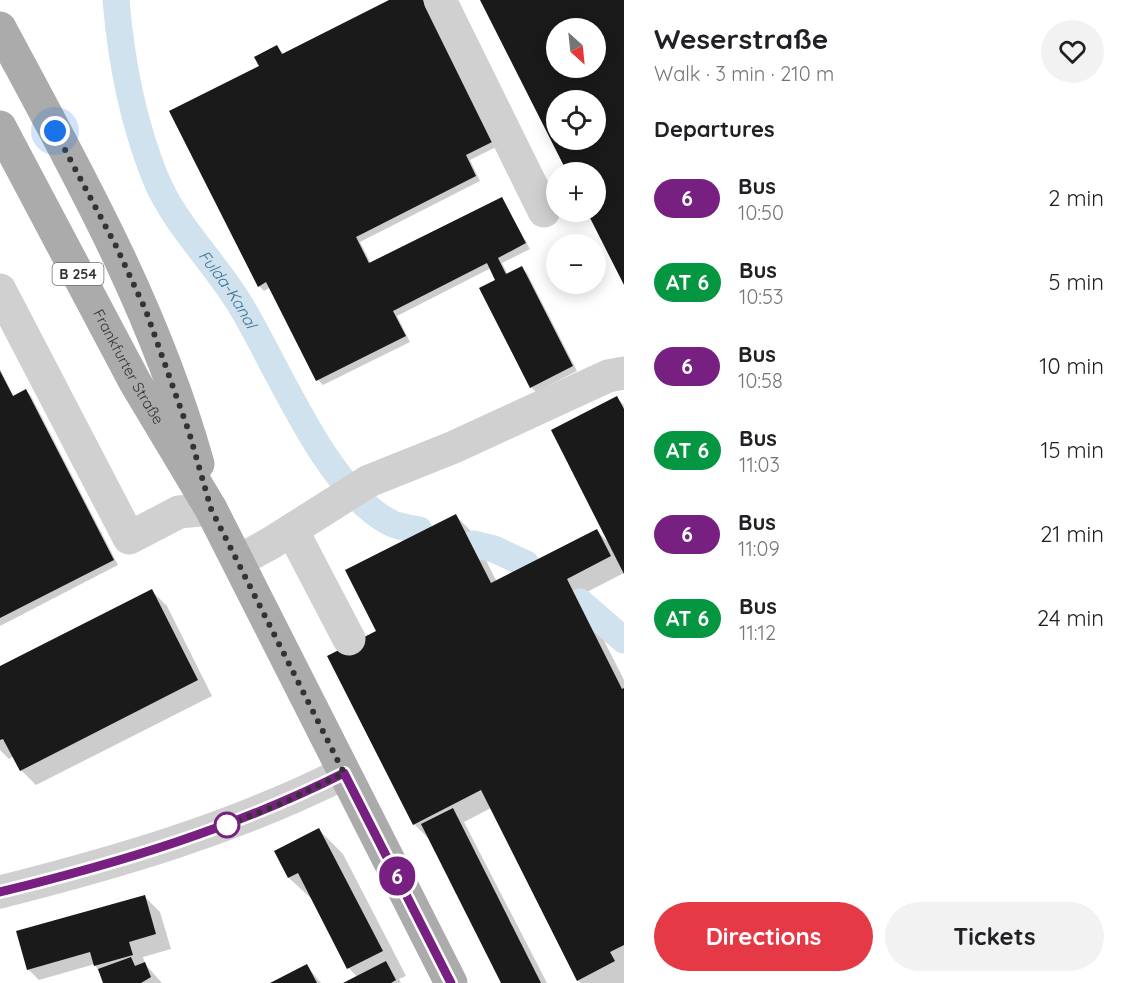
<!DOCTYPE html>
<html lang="en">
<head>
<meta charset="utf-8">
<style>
	body { margin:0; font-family:Quicksand,sans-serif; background:#f2f2f2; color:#202124; height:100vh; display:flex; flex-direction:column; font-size:22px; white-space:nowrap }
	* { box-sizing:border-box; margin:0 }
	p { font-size:20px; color:#757577 }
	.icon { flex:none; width:33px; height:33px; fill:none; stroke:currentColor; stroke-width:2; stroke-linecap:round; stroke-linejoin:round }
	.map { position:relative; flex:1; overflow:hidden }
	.sheet { display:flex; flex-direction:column; background:#fff; width:510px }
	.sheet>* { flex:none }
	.badge { padding:0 12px; border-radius:20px; font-size:21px; line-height:39px }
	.needle { width:39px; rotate:153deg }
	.controls { position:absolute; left:546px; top:18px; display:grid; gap:12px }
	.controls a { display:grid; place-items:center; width:60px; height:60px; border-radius:50%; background:#fff; box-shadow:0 3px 15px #0003; font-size:30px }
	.you { position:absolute; width:30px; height:30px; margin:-15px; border:4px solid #fff; border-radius:50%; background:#1a73e8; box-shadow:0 0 0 9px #1a73e833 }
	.map>.badge { position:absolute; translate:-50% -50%; box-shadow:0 0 0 3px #fff }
	h2 { padding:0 30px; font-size:22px; line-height:54px }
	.round { display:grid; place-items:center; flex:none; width:63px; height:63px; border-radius:32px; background:#f2f2f2 }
	.headline { display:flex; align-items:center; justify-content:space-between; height:102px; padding:0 30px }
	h1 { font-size:28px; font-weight:700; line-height:45px }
	.primary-button { display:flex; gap:12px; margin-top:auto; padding:12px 30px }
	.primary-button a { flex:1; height:69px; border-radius:36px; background:#e63946; color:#fff; font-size:24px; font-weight:700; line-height:69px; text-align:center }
	.primary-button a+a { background:#f2f2f2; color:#202124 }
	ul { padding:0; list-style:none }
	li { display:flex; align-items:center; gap:18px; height:84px; padding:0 30px }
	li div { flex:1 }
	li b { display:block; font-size:22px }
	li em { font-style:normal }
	li .badge { min-width:66px; font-weight:700; text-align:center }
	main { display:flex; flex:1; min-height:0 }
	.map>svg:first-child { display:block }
	.shadow { fill:#0003; fill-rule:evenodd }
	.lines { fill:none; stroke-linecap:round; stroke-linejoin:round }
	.canal { stroke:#cfe2ee; stroke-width:27 }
	.building { fill:#1a1a1a; fill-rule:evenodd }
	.minor { stroke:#d0d0d0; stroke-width:33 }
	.major { stroke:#ababab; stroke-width:33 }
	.line-casing { stroke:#fff; stroke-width:14 }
	.line { stroke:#772081; stroke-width:9 }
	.walk { stroke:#333; stroke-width:6; stroke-dasharray:0 10.8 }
	.stop-dot { fill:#fff; stroke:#772081; stroke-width:3 }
	.labels { text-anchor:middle; stroke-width:6; stroke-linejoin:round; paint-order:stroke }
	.shield { fill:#fff; stroke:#707070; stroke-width:1.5 }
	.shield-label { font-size:14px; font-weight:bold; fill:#333 }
	.street-label { font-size:15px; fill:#333; stroke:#fff }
	.water-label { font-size:16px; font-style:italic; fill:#3f7597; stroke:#fff }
</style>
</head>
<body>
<main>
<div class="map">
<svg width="624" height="983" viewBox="0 0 624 983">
	<rect width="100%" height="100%" fill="#fff"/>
	<g class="shadow">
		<polygon points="392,0 425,0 498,146 470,160 480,181 360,242 371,264 502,199 530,249 502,263 508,275 522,268 527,273 577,371 536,392 531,387 491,268 397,316 410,342 323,385 318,380 271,287 264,291 259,286 261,66 277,46 284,55"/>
		<path d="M481,0H624V281L589,212H596V172H569ZM556,28H596V68H556ZM556,100H596V140H556Z"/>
		<polygon points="0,369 14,397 26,391 31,396 118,565 0,626"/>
		<polygon points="617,398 624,405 624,573 581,595 624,680 624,983 581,983 578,980 491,808 464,822 547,983 502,983 429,839 414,824 378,632 456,516 471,531 497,582 597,531 609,543"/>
		<polygon points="152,591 167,606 212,696 36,785 21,770 14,756 9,759 0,750 0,669"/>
		<polygon points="319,830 343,854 406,976 399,979 401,983 346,983 357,977 349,968 314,901 289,878"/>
		<polygon points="145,897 160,912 171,949 143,957 145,964 162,983 104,983 95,964 39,980 28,969"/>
		<polygon points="307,966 321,983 273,983"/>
	</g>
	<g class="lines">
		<g class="canal">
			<path id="s1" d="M116,0C121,60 133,122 155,177C175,226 215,262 241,306C278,367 326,489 389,522C397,527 410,528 419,530"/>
			<polyline points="473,544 494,549 526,564"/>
			<polyline points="580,602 624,640"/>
		</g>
	</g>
	<g class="building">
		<polygon points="389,0 423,0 494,141 466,155 476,176 356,237 369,263 502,197 526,243 498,258 506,274 522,266 573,366 530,388 479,288 495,280 487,263 393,311 406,336 316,381 266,282 258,287 169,111 259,66 254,57 277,45 282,54"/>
		<path d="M480,0H624V285L587,212H596V172H567ZM556,28H596V68H556ZM556,100H596V140H556Z"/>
		<polygon points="0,371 13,396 26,389 114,560 0,618"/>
		<polygon points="617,396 624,409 624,574 551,430"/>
		<polygon points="456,514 491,583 597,529 611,556 567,579 622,689 624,688 624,945 610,952 615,961 577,981 481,790 413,825 327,656 376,631 345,570"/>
		<polygon points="152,589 198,680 20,771 3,739 0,740 0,666"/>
		<polygon points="453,808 541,983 501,983 421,824"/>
		<polygon points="319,828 383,951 347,969 298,873 288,878 274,851"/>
		<polygon points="145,895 156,934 129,942 133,955 94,966 90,952 27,970 16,931"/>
		<polygon points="131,957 135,966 145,962 151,977 141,983 103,983 98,969"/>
		<polygon points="386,961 396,980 391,983 343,983"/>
		<polygon points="307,964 317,983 270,983"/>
	</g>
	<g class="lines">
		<g class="minor">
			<polyline points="440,0 544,211"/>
			<polyline points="0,290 129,538 179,512 211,509"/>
			<polyline points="292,530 349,639"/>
			<polyline points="238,561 271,543 369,481 454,447 608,376 624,373"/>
			<path d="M0,892C119,862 235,828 344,773"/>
		</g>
		<g class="major">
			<path d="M0,28C76,170 154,307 198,464"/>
			<path id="s2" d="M0,127L135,382L211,509L451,983"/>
		</g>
	</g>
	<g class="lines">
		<g class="line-casing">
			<path id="line" d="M0,892C119,863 235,828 344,773L451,983"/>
		</g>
		<use href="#line" class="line"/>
		<polyline class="walk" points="55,131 116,246 146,311 189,432 211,509 344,773 285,802 227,825"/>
	</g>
	<circle class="stop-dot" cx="227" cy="825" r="12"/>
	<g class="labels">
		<rect class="shield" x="52.5" y="263" width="51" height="22" rx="4.5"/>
		<g class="shield-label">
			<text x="78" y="279">B 254</text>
		</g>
		<g class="street-label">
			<text dy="5" stroke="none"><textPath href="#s2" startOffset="272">Frankfurter Straße</textPath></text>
		</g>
		<g class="water-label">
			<text dy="6" stroke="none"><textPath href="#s1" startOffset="316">Fulda-Kanal</textPath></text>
		</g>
	</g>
</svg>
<div class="controls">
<a><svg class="needle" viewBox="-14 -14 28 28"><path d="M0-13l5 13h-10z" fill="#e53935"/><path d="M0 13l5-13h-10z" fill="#757577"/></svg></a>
<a><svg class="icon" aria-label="locate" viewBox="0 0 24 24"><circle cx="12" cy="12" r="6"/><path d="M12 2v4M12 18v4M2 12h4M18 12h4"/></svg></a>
<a>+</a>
<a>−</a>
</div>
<div class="you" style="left:55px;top:131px"></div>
<b class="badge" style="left:397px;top:876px;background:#772081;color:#fff">6</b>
</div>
<section class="sheet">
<div class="headline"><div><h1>Weserstraße</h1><p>Walk · 3 min · 210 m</p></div><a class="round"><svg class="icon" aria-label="heart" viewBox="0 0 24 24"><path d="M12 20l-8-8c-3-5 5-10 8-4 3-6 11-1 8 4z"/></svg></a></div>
<h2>Departures</h2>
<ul>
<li><span class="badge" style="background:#772081;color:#fff">6</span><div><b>Bus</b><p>10:50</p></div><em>2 min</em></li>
<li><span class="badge" style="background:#059641;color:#fff">AT 6</span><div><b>Bus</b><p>10:53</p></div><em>5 min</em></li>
<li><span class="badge" style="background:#772081;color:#fff">6</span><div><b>Bus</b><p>10:58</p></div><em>10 min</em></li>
<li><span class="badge" style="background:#059641;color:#fff">AT 6</span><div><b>Bus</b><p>11:03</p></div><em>15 min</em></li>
<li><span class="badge" style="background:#772081;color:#fff">6</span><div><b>Bus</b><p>11:09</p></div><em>21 min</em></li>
<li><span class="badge" style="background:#059641;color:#fff">AT 6</span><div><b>Bus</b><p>11:12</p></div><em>24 min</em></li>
</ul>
<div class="primary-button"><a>Directions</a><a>Tickets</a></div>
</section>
</main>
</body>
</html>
